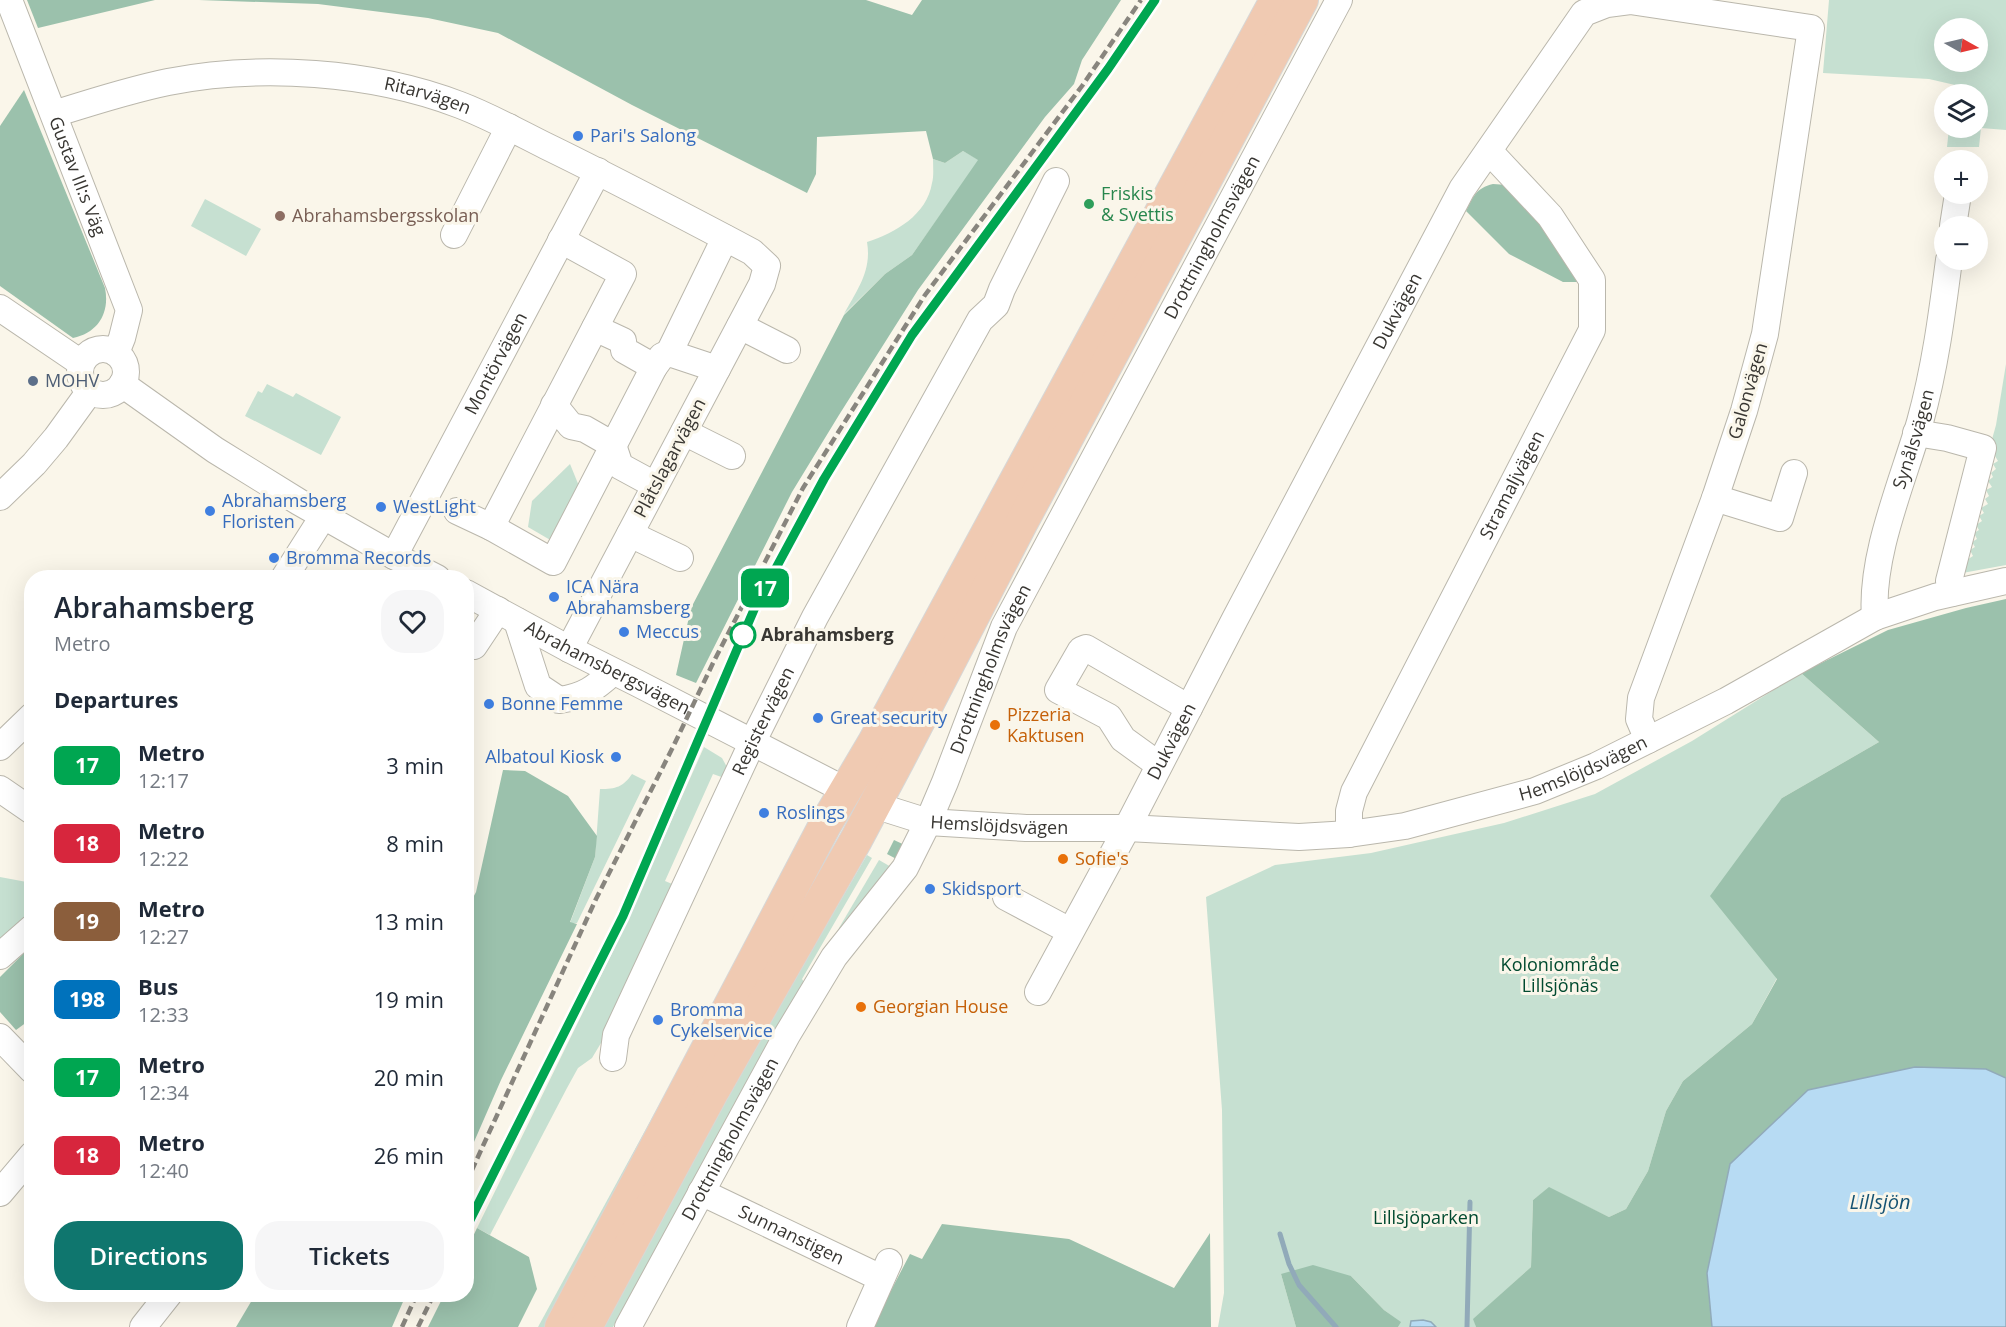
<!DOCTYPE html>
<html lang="en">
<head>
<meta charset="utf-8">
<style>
	body { margin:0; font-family:"Open Sans",sans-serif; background:#f6f6f7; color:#1f2937; height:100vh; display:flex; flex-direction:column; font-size:22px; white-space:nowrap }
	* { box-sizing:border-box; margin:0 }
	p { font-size:20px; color:#747a83 }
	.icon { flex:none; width:33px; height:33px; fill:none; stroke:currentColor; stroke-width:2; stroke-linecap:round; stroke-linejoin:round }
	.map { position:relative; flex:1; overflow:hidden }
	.sheet { position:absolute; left:24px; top:570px; width:450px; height:732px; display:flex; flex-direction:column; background:#fff; border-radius:24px; box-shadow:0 6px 24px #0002 }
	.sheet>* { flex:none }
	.badge { padding:0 12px; border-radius:9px; font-size:21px; line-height:39px }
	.needle { width:39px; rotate:98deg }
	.tools { position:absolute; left:1934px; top:18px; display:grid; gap:12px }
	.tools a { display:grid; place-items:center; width:54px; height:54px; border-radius:50%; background:#fff; box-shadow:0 6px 24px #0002; font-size:30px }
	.map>.badge { position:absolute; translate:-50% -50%; box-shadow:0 0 0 3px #fff }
	h2 { padding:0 30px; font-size:22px; line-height:54px }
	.round { display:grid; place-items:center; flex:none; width:63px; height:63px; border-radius:24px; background:#f6f6f7 }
	.overview { display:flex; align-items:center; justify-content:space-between; height:102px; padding:0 30px }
	h1 { font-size:28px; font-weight:600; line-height:45px }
	.action { display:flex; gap:12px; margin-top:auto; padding:12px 30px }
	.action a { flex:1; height:69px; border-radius:24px; background:#0f766e; color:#fff; font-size:24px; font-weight:600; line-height:69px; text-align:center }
	.action a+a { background:#f6f6f7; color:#1f2937 }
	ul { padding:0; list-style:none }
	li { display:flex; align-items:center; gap:18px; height:78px; padding:0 30px }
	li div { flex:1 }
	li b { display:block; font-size:22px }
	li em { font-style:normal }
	li .badge { min-width:66px; font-weight:700; text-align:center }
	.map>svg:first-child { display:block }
	.green { fill:#c6e0d1; fill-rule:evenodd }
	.forest { fill:#9bc1ac }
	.water { fill:#b7dbf3; stroke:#91aab9; stroke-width:1.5 }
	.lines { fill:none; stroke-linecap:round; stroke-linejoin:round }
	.stream { stroke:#91aab9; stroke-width:5 }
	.minor-casing { stroke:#bab7ac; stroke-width:28 }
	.major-casing { stroke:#d7d7d6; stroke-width:34 }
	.minor { stroke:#fff; stroke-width:26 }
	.major { stroke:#f0cab2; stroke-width:32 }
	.rail { stroke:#88857e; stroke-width:4.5; stroke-dasharray:9 4.5; stroke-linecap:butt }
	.line-casing { stroke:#fff; stroke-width:14 }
	.line { stroke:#00a651; stroke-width:9 }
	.shop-dot { fill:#3f7fe0; stroke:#faf6ea; stroke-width:2 }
	.leisure-dot { fill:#2e9e5b; stroke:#faf6ea; stroke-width:2 }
	.education-dot { fill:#8d6e63; stroke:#faf6ea; stroke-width:2 }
	.service-dot { fill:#5c6f8a; stroke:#faf6ea; stroke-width:2 }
	.stop-dot { fill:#fff; stroke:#00a651; stroke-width:3 }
	.food-dot { fill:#e8710a; stroke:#faf6ea; stroke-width:2 }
	.labels { text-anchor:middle; stroke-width:6; stroke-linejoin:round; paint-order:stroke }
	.street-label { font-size:18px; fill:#383632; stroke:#faf6ea }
	.shop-label { font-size:18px; fill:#366cbe; stroke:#faf6ea; text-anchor:start }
	.leisure-label { font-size:18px; fill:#27864d; stroke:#faf6ea; text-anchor:start }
	.education-label { font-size:18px; fill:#785e54; stroke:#faf6ea; text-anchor:start }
	.service-label { font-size:18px; fill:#4e5e75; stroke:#faf6ea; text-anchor:start }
	.stop-label { font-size:18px; font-weight:bold; fill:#383632; stroke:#faf6ea; text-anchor:start }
	.food-label { font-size:18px; fill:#c56008; stroke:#faf6ea; text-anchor:start }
	.park-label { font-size:18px; fill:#014a2f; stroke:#faf6ea }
	.water-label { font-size:20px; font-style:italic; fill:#165373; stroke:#faf6ea }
</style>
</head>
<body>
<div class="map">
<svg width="2006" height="1327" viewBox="0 0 2006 1327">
	<rect width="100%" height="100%" fill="#faf6ea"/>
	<g class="green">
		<path d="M1829,0H2006V130L1981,128L1979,147H1947L1949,128H1977V94H1954L1955,85L1929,79L1823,73ZM1944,28H1977V62H1944Z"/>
		<path d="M963,151L979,160L912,255L885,274L844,314C857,290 872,271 867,242C895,233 927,215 932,183C934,176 933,167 933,159L945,163Z"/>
		<polygon points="205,199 261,229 246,256 191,226"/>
		<polygon points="2006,364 2006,565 1957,574 1959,565 1973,556 1970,550 1975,547 1972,542 1977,539 1974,533 1979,530 1976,525 1982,521 1979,516 1984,513 1981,508 1988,504 1985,499 1989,496 1986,490 1992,487 1988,481 1993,477 1991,473 1996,469 1993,464 1998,461 1995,456 1986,461 1996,425"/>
		<polygon points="267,384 293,397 296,393 341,417 321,455 245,416 258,391 262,393"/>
		<polygon points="570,464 581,491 552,541 528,527 532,501"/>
		<polygon points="1801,673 1879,742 1782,798 1777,978 1752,1024 1683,1081 1666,1111 1648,1171 1626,1209 1609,1217 1549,1188 1533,1200 1531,1267 1474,1319 1476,1327 1398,1327 1400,1322 1384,1310 1351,1276 1281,1274 1296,1327 1218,1327 1224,1293 1222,1110 1206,897 1275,865 1371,853 1504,823 1595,794 1692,741"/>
		<polygon points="704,747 722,758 728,769 727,779 713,774 665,881 677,886 610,1028 592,1058 578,1068 567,1088 490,1235 477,1228 615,947"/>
		<path d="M632,774L646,781L577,923H570L595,857L600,789C616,789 623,787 632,774Z"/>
		<polygon points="867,855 872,858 802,979 807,987 779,1023 613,1327 599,1327 749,1058"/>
		<polygon points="879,860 898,871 838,933 839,928"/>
		<polygon points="0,877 32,883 31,911 0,941"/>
		<polygon points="664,1096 650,1138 549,1327 538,1327"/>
	</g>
	<g class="forest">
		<polygon points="27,0 155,0 38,28"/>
		<polygon points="199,0 866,0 912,15 922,0 1121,0 1082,60 1074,84 1045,117 918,290 839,415 792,492 696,683 676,675 691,608 844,315 885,274 912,255 978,160 963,151 945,163 933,159 926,131 817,137 816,174 807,193 632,105 498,33 428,18 318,4"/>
		<path d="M24,90L105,288C110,313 98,333 73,338L0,286V126Z"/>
		<path d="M1493,184L1507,185L1571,262L1580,282H1563L1509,254L1466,211C1473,197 1476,188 1493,184Z"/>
		<polygon points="2006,599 2006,1078 1986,1069 1730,1164 1707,1273 1712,1327 1476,1327 1473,1319 1531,1267 1533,1200 1549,1187 1609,1217 1626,1209 1648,1171 1666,1111 1683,1081 1752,1024 1777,979 1710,896 1782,798 1879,742 1801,673 1888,630 1966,608"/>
		<polygon points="503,770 525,771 568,796 597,836 595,857 570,922 577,924 501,1080 467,1158 467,909 476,892"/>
		<polygon points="894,840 909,847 902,862 887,854"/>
		<polygon points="31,946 31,1019 16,1030 0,1012 0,977"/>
		<polygon points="942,1224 1069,1239 1174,1288 1210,1233 1211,1327 872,1327 910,1254 922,1259"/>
		<polygon points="477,1228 529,1257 537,1289 518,1327 428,1327 444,1295 466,1294 467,1249"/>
		<polygon points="1313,1265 1351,1276 1384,1310 1401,1322 1398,1327 1296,1327 1281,1274"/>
		<polygon points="255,1295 255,1294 406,1295 392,1327 236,1327"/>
	</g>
	<g class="water">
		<polygon points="1915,1067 1986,1069 2006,1078 2006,1327 1712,1327 1707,1273 1730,1164 1808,1090"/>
		<polygon points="1423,1320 1431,1322 1436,1327 1410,1327 1411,1321"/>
	</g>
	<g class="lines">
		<g class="stream">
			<polyline points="1280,1234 1289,1264 1299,1285 1336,1327"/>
			<polyline points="1467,1327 1470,1202"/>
		</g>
		<g class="minor-casing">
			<g id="minor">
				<path id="s1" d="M9,0L129,310L122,338L116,353"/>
				<path id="s2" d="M54,114C92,102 129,90 168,82C259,64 372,71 460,105C489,116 518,132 546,146C616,180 684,216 752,252L767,266L762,284L569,649"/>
				<polyline points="1953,226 1958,194"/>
				<polyline points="454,235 509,127"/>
				<polyline points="0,308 81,363"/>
				<polyline points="740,326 787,350"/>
				<polyline points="595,328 623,341 624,350 654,367"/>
				<circle cx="103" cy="372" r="23"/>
				<polyline points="669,353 725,238"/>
				<polyline points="122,384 215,450 299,502 394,556 437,578"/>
				<polyline points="554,405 571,426 585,429 613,445 620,466 655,485"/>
				<polyline points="684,432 732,456"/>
				<polyline points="1916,433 1947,438 1983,448 1949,581 1952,593"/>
				<polyline points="0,497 34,464 56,438 90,391"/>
				<polyline points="1715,498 1780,518 1794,473"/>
				<polyline points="457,511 491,527 623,274 561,240"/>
				<polyline points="491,527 553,562 654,367 662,356 669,353 717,369"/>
				<polyline points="630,534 680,558"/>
				<path id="s3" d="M394,556L598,171"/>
				<polyline points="284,578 324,515"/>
				<path id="s4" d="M466,593L569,649L637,683L845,790"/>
				<path id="s5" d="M1875,617C1870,556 1903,481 1920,422C1935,368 1942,314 1949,260"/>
				<path d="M517,621L538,686L559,700C584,697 595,688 613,672"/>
				<polyline points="466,641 474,646 498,610"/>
				<polyline points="0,747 32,716"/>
				<polyline points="1159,765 1123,739 1109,717 1058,690 1081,650 1086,648 1189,708"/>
				<polyline points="0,789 32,811"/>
				<path id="s6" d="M874,805L928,822L1026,828H1127L1299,837L1349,834L1405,826L1535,791L1596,766L1726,701L1875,617L1935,597L2006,581"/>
				<path id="s7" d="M1349,834V811L1354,792L1592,330V280L1550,216L1489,151"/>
				<polyline points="1006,897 1070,931"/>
				<polyline points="0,956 32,928"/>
				<path id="s8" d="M1038,992L1127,828L1235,619L1462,189L1584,13L1607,4L1630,1L1811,28L1765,334L1744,411L1715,498L1641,698L1639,719L1648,740"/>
				<polyline points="0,1037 32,1070"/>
				<path id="s9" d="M613,1058L616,1035L753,741L815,617L980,320L996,305L1002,289L1056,181"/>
				<path id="s10" d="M701,1192L881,1278"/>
				<polyline points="0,1193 32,1155"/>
				<polyline points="143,1327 169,1294"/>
				<path id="s11" d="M628,1327L787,1035L834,957L905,868L928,822L945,782L1004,627L1339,0"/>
				<polyline points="860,1327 889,1262"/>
			</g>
		</g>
		<g class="major-casing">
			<g id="major">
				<polyline points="561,1327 825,825 873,744 1276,0"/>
				<polyline points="586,1327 713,1091 856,840 898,761 1022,522 1302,0"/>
			</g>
		</g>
		<use href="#minor" class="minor"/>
		<use href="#major" class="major"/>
		<g class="rail">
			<polyline points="466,1183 596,899 673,747 713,663 803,488 925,295 1082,86 1141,0"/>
			<polyline points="466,1228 623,916 756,605 824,479 912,335 1108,69 1155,0"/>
			<polyline points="402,1327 417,1294"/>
			<polyline points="418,1327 434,1294"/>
		</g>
	</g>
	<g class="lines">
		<g class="line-casing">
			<polyline id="line" points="466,1228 623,916 756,605 824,479 912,335 1108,69 1155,0"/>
		</g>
		<use href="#line" class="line"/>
	</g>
	<g class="shop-dot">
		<circle cx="578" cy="136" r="6"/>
		<circle cx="381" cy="507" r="6"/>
		<circle cx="210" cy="511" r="6"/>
		<circle cx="274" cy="558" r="6"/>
		<circle cx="554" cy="597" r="6"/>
		<circle cx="624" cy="632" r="6"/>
		<circle cx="489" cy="704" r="6"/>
		<circle cx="818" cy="718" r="6"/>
		<circle cx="616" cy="757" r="6"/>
		<circle cx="764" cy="813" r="6"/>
		<circle cx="930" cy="889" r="6"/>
		<circle cx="658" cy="1020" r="6"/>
	</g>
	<circle class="leisure-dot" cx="1089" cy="204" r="6"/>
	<circle class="education-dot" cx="280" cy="216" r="6"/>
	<circle class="service-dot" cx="33" cy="381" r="6"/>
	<circle class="stop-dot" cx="743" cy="635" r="12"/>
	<g class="food-dot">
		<circle cx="995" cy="725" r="6"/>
		<circle cx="1063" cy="859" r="6"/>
		<circle cx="861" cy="1007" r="6"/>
	</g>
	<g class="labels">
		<g class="street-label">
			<text dy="6" stroke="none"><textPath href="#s2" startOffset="381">Ritarvägen</textPath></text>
			<text dy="6" stroke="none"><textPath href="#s1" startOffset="189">Gustav III:s Väg</textPath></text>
			<text dy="6" stroke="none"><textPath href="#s11" startOffset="1240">Drottningholmsvägen</textPath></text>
			<text dy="6" stroke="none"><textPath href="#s8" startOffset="770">Dukvägen</textPath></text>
			<text dy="6" stroke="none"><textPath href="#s3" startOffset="218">Montörvägen</textPath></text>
			<text transform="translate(1748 391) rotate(-74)" y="6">Galonvägen</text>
			<text dy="6" stroke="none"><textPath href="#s5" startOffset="183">Synålsvägen</textPath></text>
			<text transform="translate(670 458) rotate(-62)" y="6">Plåtslagarvägen</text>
			<text dy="6" stroke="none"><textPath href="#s7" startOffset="388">Stramaljvägen</textPath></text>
			<text dy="6" stroke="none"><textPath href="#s4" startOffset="160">Abrahamsbergsvägen</textPath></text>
			<text dy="6" stroke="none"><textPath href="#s11" startOffset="754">Drottningholmsvägen</textPath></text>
			<text dy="6" stroke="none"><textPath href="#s9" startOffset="370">Registervägen</textPath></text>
			<text dy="6" stroke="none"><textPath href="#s8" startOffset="284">Dukvägen</textPath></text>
			<text dy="6" stroke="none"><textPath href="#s6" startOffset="722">Hemslöjdsvägen</textPath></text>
			<text dy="6" stroke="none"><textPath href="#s6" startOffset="128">Hemslöjdsvägen</textPath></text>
			<text dy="6" stroke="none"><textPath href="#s11" startOffset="214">Drottningholmsvägen</textPath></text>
			<text dy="6" stroke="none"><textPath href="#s10" startOffset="100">Sunnanstigen</textPath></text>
		</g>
		<g class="shop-label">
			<text x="590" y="142">Pari's Salong</text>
			<text x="222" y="507">Abrahamsberg<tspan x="222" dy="21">Floristen</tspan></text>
			<text x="393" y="513">WestLight</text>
			<text x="286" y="564">Bromma Records</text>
			<text x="566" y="593">ICA Nära<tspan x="566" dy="21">Abrahamsberg</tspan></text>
			<text x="636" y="638">Meccus</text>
			<text x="501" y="710">Bonne Femme</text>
			<text x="830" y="724">Great security</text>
			<text x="604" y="763" text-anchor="end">Albatoul Kiosk</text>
			<text x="776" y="819">Roslings</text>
			<text x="942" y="895">Skidsport</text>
			<text x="670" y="1016">Bromma<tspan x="670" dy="21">Cykelservice</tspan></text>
		</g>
		<g class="leisure-label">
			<text x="1101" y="200">Friskis<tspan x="1101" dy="21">&amp; Svettis</tspan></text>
		</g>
		<g class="education-label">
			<text x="292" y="222">Abrahamsbergsskolan</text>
		</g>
		<g class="service-label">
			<text x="45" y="387">MOHV</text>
		</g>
		<g class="stop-label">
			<text x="761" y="641">Abrahamsberg</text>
		</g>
		<g class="food-label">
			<text x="1007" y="721">Pizzeria<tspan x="1007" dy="21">Kaktusen</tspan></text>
			<text x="1075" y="865">Sofie's</text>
			<text x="873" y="1013">Georgian House</text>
		</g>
		<g class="park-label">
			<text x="1560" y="971">Koloniområde<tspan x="1560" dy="21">Lillsjönäs</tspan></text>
			<text x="1426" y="1224">Lillsjöparken</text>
		</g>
		<g class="water-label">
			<text x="1880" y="1209">Lillsjön</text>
		</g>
	</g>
</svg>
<div class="tools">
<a><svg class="needle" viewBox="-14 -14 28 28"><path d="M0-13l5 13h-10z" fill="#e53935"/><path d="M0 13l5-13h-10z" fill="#747a83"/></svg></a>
<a><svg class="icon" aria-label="layers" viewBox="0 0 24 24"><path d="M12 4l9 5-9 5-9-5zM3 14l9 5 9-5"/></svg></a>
<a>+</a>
<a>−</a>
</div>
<b class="badge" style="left:765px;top:588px;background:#00a651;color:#fff">17</b>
<section class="sheet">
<div class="overview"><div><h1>Abrahamsberg</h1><p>Metro</p></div><a class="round"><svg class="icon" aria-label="heart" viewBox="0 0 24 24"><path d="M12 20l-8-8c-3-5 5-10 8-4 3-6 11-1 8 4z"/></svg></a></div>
<h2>Departures</h2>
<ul>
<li><span class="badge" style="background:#00a651;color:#fff">17</span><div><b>Metro</b><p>12:17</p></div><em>3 min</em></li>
<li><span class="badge" style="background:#d7263d;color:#fff">18</span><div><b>Metro</b><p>12:22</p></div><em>8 min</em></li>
<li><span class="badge" style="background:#8b5e3c;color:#fff">19</span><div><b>Metro</b><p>12:27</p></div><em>13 min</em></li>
<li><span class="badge" style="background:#0072bc;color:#fff">198</span><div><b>Bus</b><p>12:33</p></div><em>19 min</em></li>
<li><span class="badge" style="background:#00a651;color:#fff">17</span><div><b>Metro</b><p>12:34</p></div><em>20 min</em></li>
<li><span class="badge" style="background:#d7263d;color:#fff">18</span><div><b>Metro</b><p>12:40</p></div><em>26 min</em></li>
</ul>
<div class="action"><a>Directions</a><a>Tickets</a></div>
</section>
</div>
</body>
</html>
